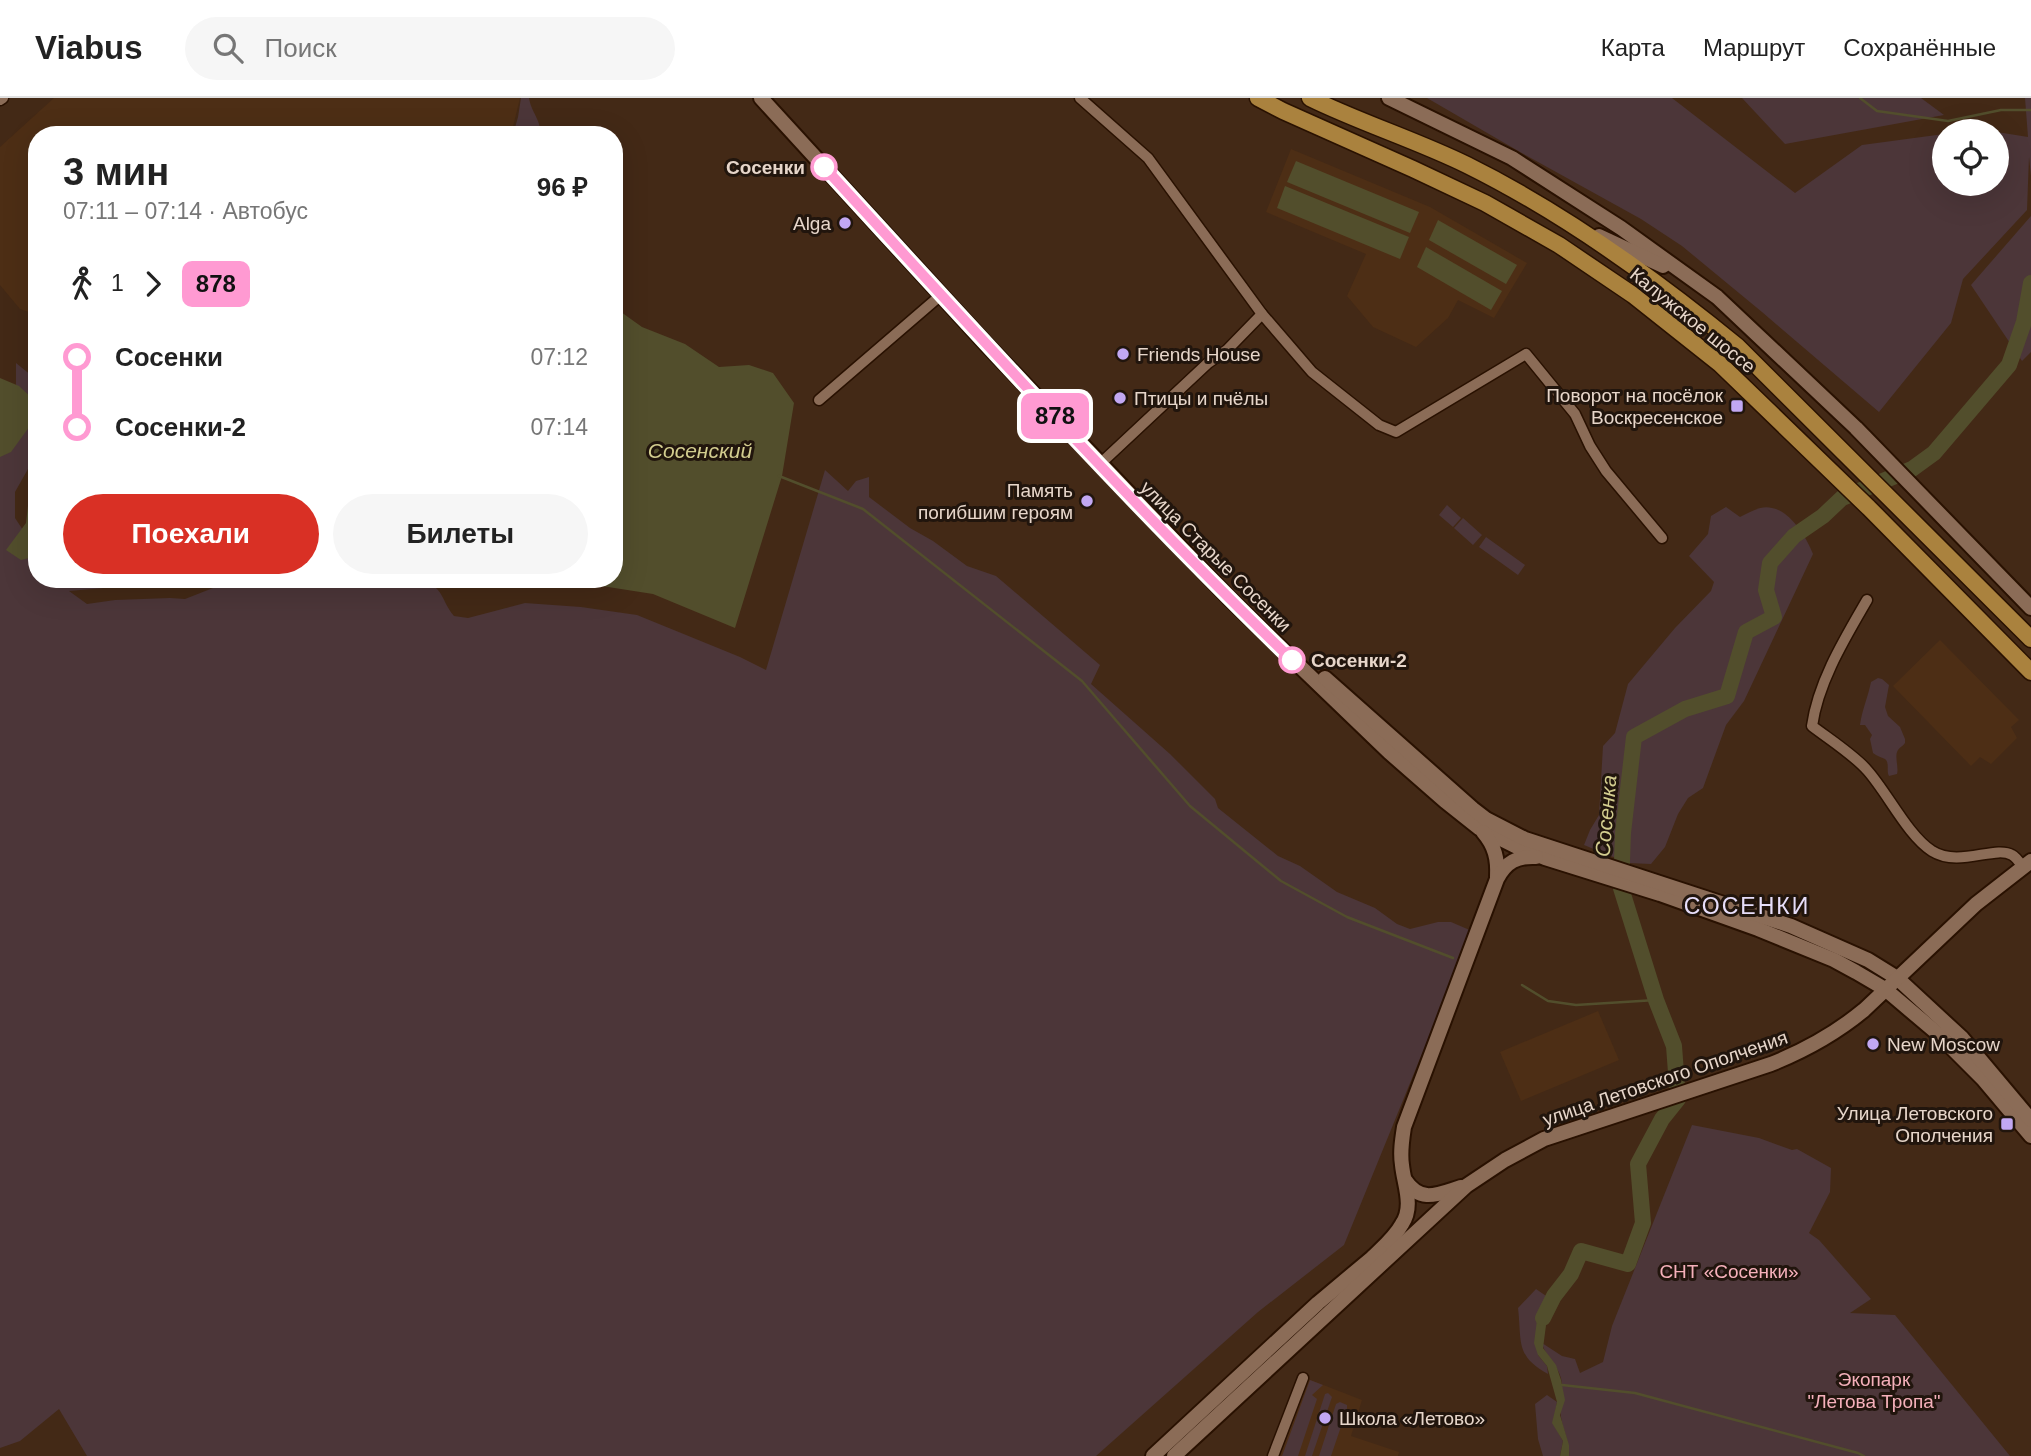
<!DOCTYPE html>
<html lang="ru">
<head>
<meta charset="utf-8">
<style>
	body { margin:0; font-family:Helvetica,sans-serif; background:#f6f6f6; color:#222; height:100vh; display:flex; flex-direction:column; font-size:26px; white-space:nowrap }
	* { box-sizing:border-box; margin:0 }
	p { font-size:23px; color:#767676 }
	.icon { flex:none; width:38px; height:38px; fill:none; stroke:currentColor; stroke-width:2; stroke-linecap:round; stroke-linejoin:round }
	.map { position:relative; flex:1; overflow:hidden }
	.panel { position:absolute; left:28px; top:28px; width:595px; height:462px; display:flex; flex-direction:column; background:#fff; border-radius:28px; box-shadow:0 7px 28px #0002 }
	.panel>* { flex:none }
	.badge { padding:0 14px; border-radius:10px; font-size:24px; line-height:46px }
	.fabs { position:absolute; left:1932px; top:21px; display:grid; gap:14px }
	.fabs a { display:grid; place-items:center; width:77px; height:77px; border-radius:50%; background:#fff; box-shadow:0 7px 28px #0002; font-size:35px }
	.map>.badge { position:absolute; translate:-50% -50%; box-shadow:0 0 0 4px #fff }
	.legs { display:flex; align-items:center; gap:10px; height:77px; padding:0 35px; font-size:23px }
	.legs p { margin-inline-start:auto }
	.head { display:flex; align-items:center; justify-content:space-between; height:119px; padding:0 35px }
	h1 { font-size:38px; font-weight:800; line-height:52px }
	.action { display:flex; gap:14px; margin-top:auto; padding:14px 35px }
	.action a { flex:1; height:80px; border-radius:42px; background:#d93025; color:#fff; font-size:28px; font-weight:800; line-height:80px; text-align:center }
	.action a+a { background:#f6f6f6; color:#222 }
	ul { padding:0 35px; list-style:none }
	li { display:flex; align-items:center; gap:24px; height:70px; font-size:26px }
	li i { display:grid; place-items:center; width:10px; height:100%; margin:0 9px; background:currentColor }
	li i::after { content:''; width:18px; height:18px; margin:-9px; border:5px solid; border-radius:50%; background:#fff }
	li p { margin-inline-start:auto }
	li:first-child i { background:linear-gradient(#0000 50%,currentColor 0) }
	li:last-child i { background:linear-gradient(currentColor 50%,#0000 0) }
	header { display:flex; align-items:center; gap:42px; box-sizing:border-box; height:98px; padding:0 35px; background:#fff; border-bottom:2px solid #e0e0e0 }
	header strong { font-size:33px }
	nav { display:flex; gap:38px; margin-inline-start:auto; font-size:24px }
	.search { width:490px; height:63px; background:#f6f6f6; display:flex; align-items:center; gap:18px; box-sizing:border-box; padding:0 24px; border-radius:38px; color:#767676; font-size:26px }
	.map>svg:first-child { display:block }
	.built { fill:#4d2e15 }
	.green { fill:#4c3639 }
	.water { fill:#524e2c }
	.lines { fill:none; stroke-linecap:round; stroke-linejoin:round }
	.stream { stroke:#524e2c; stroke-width:2.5 }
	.river { stroke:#524e2c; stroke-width:16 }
	.minor-casing { stroke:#291101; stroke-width:13 }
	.secondary-casing { stroke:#291101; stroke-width:18 }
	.trunk-casing { stroke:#291101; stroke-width:19 }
	.minor { stroke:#8b6c57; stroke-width:10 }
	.secondary { stroke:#8b6c57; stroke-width:14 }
	.trunk { stroke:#aa823e; stroke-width:16 }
	.line-1-casing { stroke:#fff; stroke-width:16 }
	.line-1 { stroke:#ff9ad2; stroke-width:10 }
	.stop-1-dot { fill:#fff; stroke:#ff9ad2; stroke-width:3.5 }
	.poi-dot { fill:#c2a8f3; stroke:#21150d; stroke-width:2.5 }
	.labels { text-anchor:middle; stroke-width:6; stroke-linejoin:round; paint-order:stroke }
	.stop-label { font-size:19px; font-weight:bold; fill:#e7d6ca; stroke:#21150d; text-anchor:end }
	.poi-label { font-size:19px; fill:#e7d6ca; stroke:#21150d; text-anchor:end }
	.street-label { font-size:19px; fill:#e7d6ca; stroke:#21150d }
	.park-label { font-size:19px; fill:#f5b0ba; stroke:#21150d }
	.water-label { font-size:21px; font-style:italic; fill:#d3cd8f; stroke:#21150d }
	.quarter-label { font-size:23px; letter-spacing:2px; fill:#e6ddf9; stroke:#21150d }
</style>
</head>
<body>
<header>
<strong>Viabus</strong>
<div class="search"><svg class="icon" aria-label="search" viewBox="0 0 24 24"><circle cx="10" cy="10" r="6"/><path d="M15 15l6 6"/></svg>Поиск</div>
<nav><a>Карта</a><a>Маршрут</a><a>Сохранённые</a></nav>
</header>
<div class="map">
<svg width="2031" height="1358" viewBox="0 0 2031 1358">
	<rect width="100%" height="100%" fill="#432916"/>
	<g class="built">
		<polygon points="54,0 520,0 511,37 37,37 37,217 20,211 0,187 0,49"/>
		<polygon points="1291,51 1430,109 1527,165 1494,220 1458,202 1448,220 1416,249 1373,229 1347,198 1366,156 1266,114"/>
		<polygon points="1940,542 2019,622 2011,629 2017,640 1991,666 1980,659 1971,668 1893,588"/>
		<polygon points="1598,913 1619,962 1521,1003 1500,954"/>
		<polygon points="1308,1281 1362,1302 1351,1338 1399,1354 1398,1358 1280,1358"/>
	</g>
	<g class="green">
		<path d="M521,0H529C531,14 542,23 540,37H513L518,19Z"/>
		<polygon points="1427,0 1672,0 1795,95 1862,47 1944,36 1944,86 1997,86 1997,34 2028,39 2025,0 2031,0 2031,78 2029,59 2027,112 1963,181 1951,225 1879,314 1762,214 1682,148 1641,121 1520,54"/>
		<polygon points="1742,0 1921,0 1944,17 1785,46"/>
		<polygon points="2031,118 2031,254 2022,263 1971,187"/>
		<path d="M16,265L37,282V355L15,394V420L37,453V481H106L104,490L69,493L87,506L115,502L170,500L185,501L213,490L225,481L418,482C446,489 439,500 454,518L468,520L525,505L581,509L637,517L740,559L766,572L825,372L848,393L856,383L869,379V399L910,430L933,443L967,468L996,478L1100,567L1091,586L1170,656L1215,701L1218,710L1278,758L1300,768L1337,794L1375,810L1397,826L1410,831L1438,824H1451L1472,833L1344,1147L1258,1214L1096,1358H87L59,1311L20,1343L0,1350V349L29,308L16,287Z"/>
		<polygon points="1447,407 1461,420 1453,429 1439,417"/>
		<path d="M1726,409L1740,419C1750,414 1761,407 1772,410C1790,413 1807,440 1813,456L1744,603L1726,627L1703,690L1688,700L1678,716L1665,749L1651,766L1628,765L1584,747L1590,732L1599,717L1603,648L1615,635L1628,586L1675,530L1711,493L1714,484L1689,458L1708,436L1711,418Z"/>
		<polygon points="1463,420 1482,437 1473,447 1454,430"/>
		<polygon points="1486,439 1525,467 1518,477 1479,449"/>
		<path d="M1878,580L1882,581L1889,587L1885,609L1888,618L1900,629L1905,641V645C1903,648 1900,649 1898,652C1894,658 1899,669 1897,676L1889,678C1886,673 1890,665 1885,661C1881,659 1877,658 1873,655L1870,641L1872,637L1865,627H1860C1862,612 1868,599 1871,584Z"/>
		<path d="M1692,1027L1759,1040L1792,1052L1797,1051L1831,1070L1830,1094L1809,1135L1819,1142L1871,1201L1850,1215L1895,1217L2010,1358H1569C1570,1344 1563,1333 1561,1319C1559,1307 1564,1293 1561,1280C1557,1266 1545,1258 1542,1245L1562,1258L1575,1261L1580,1275L1603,1264L1612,1228Z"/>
		<path d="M1536,1191L1549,1200L1543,1208L1538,1257L1547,1268L1548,1276C1515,1258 1522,1244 1518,1210Z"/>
		<polygon points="1310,1282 1323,1287 1312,1297 1317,1301 1298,1358 1282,1358"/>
		<polygon points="1328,1295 1332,1299 1312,1358 1305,1358 1325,1296"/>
		<polygon points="1547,1297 1557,1304 1553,1325 1563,1343 1560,1358 1543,1358 1538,1341 1535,1306"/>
		<polygon points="1340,1304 1347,1307 1347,1311 1331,1358 1319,1358 1336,1306"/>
	</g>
	<g class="water">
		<polygon points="1296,63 1419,114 1410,135 1287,84"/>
		<polygon points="1285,88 1409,139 1400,161 1277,110"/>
		<polygon points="1438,122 1517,167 1506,186 1429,142"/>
		<polygon points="1426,149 1502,193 1491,212 1417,169"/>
		<polygon points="614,209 642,229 685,246 719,269 749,267 773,275 794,305 782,378 735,530 653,496 557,481 614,481"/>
		<polygon points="0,280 19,288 35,303 35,321 11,354 0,359"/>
		<polygon points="37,361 37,458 21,462 6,452 26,425 31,382"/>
		<polygon points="1549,1200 1560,1202 1547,1220 1543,1250 1556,1267 1561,1282 1565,1302 1560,1317 1569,1347 1569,1358 1560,1358 1563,1343 1552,1325 1557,1304 1547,1268 1538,1257 1534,1245 1537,1222 1543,1208"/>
	</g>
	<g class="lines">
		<g class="stream">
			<polyline points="1860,0 1877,13 1948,23 2001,12 2031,12"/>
			<polyline points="34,354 37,355"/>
			<polyline points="779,378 863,411 1082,583 1190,708 1281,783 1347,819 1453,860"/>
			<polyline points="1522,887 1548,903 1576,907 1656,902"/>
			<polyline points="1562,1287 1635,1295 1858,1355 1864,1358"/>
		</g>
		<polyline class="river" points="1543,1220 1554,1198 1571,1176 1581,1153 1628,1166 1643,1125 1638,1066 1662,1021 1678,1001 1674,948 1656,902 1621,790 1623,735 1634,639 1685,611 1727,598 1746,534 1774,519 1766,492 1770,465 1794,438 1823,418 1842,400 1912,371 1934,355 2009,267 2024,224 2031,185"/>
		<g class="minor-casing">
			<g id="minor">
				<polyline points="1080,0 1148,60 1262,216 1312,274 1379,327 1396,334 1526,256 1575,316 1590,348 1606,373 1662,440"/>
				<polyline points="0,2 3,0"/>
				<polyline points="819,302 941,197"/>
				<polyline points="1100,366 1208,265 1227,252 1262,216"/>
				<path d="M1867,502C1845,540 1818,584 1812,628C1829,641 1854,657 1867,672C1887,694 1908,738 1932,753C1959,770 1995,747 2012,757C2016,759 2020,765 2023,769"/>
				<polyline points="1273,1358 1303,1280"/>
			</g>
		</g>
		<g class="secondary-casing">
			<g id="secondary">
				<polyline points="761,0 986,246 1229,500 1389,654 1445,703 1479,730 1517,749 1545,760 1660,796 1758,831 1834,862 1856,874 1885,891 1937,935 1983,981 2031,1038"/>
				<polyline points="1389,0 1512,60 1621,130 1717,199 1856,330 2031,510"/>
				<polyline points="1599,138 1663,168"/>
				<polyline points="1325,580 1473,711 1486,721 1525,741 1791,828 1868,862 1897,880 1962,940 2031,1022"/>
				<path d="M1483,734C1495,748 1498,761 1497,779"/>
				<path d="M1405,1082C1421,1106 1438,1096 1461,1089"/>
				<path d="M1373,1159C1383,1149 1395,1139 1402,1126C1414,1108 1404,1087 1402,1067C1400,1054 1402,1042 1404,1029L1497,781C1506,764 1517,758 1536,759"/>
				<polyline points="1153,1358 1318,1205 1373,1159 1381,1155"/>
				<path d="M1174,1358L1466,1088L1505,1062L1544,1041L1771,966C1806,952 1835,936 1864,912L1976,806L2031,763"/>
			</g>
		</g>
		<g class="trunk-casing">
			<g id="trunk">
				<polyline points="1258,0 1283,13 1413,71 1485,105 1559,147 1633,197 1720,266 1869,410 2031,574"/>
				<path d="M1310,0C1361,25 1416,42 1467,67C1564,115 1654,180 1737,248L2031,541"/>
			</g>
		</g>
		<use href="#minor" class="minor"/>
		<use href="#secondary" class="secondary"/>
		<use href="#trunk" class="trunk"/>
	</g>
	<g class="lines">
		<g class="line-1-casing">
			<path id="line-1" d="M824,69C977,236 1129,404 1292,562"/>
		</g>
		<use href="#line-1" class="line-1"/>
	</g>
	<g class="stop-1-dot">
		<circle cx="824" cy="69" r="12"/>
		<circle cx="1292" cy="562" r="12"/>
	</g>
	<g class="poi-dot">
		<circle cx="845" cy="125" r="7"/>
		<circle cx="1123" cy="256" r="7"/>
		<circle cx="1120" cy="300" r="7"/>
		<rect x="1730" y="301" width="14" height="14" rx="3.5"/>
		<circle cx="1087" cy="403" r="7"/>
		<circle cx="1873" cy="946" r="7"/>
		<rect x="2000" y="1019" width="14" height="14" rx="3.5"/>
		<circle cx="1325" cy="1320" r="7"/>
	</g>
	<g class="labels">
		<g class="stop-label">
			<text x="805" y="76">Сосенки</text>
			<text x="1311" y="569" text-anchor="start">Сосенки-2</text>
		</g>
		<g class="poi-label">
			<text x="831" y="132">Alga</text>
			<text x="1137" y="263" text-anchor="start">Friends House</text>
			<text x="1723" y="304">Поворот на посёлок<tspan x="1723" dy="22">Воскресенское</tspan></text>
			<text x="1134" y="307" text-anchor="start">Птицы и пчёлы</text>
			<text x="1073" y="399">Память<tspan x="1073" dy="22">погибшим героям</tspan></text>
			<text x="1887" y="953" text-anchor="start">New Moscow</text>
			<text x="1993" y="1022">Улица Летовского<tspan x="1993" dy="22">Ополчения</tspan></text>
			<text x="1339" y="1327" text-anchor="start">Школа «Летово»</text>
		</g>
		<g class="street-label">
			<text transform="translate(1693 222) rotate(39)" y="7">Калужское шоссе</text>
			<text transform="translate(1216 458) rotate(45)" y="7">улица Старые Сосенки</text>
			<text transform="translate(1665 980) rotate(-19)" y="7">улица Летовского Ополчения</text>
		</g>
		<g class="park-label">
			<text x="1729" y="1180">СНТ «Сосенки»</text>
			<text x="1874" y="1288">Экопарк<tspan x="1874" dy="22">"Летова Тропа"</tspan></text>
		</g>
		<g class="water-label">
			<text x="700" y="360">Сосенский</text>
			<text transform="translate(1606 718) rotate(-85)" y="7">Сосенка</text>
		</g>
		<g class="quarter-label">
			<text x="1747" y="816">СОСЕНКИ</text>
		</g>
	</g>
</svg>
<div class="fabs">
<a><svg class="icon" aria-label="locate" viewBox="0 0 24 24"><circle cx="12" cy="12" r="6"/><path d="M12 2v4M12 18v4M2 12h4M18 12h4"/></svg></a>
</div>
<b class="badge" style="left:1055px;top:318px;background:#ff9ad2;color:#111">878</b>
<section class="panel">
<div class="head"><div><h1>3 мин</h1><p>07:11 – 07:14 · Автобус</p></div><b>96 ₽</b></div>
<div class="legs"><svg class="icon" aria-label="walk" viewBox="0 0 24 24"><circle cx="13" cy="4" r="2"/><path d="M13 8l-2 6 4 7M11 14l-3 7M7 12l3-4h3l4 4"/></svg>1<svg class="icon" aria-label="forward" viewBox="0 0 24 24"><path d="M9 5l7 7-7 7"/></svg><b class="badge" style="background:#ff9ad2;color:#111">878</b></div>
<ul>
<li><i style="color:#ff9ad2"></i><b>Сосенки</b><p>07:12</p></li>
<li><i style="color:#ff9ad2"></i><b>Сосенки-2</b><p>07:14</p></li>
</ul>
<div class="action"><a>Поехали</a><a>Билеты</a></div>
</section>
</div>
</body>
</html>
